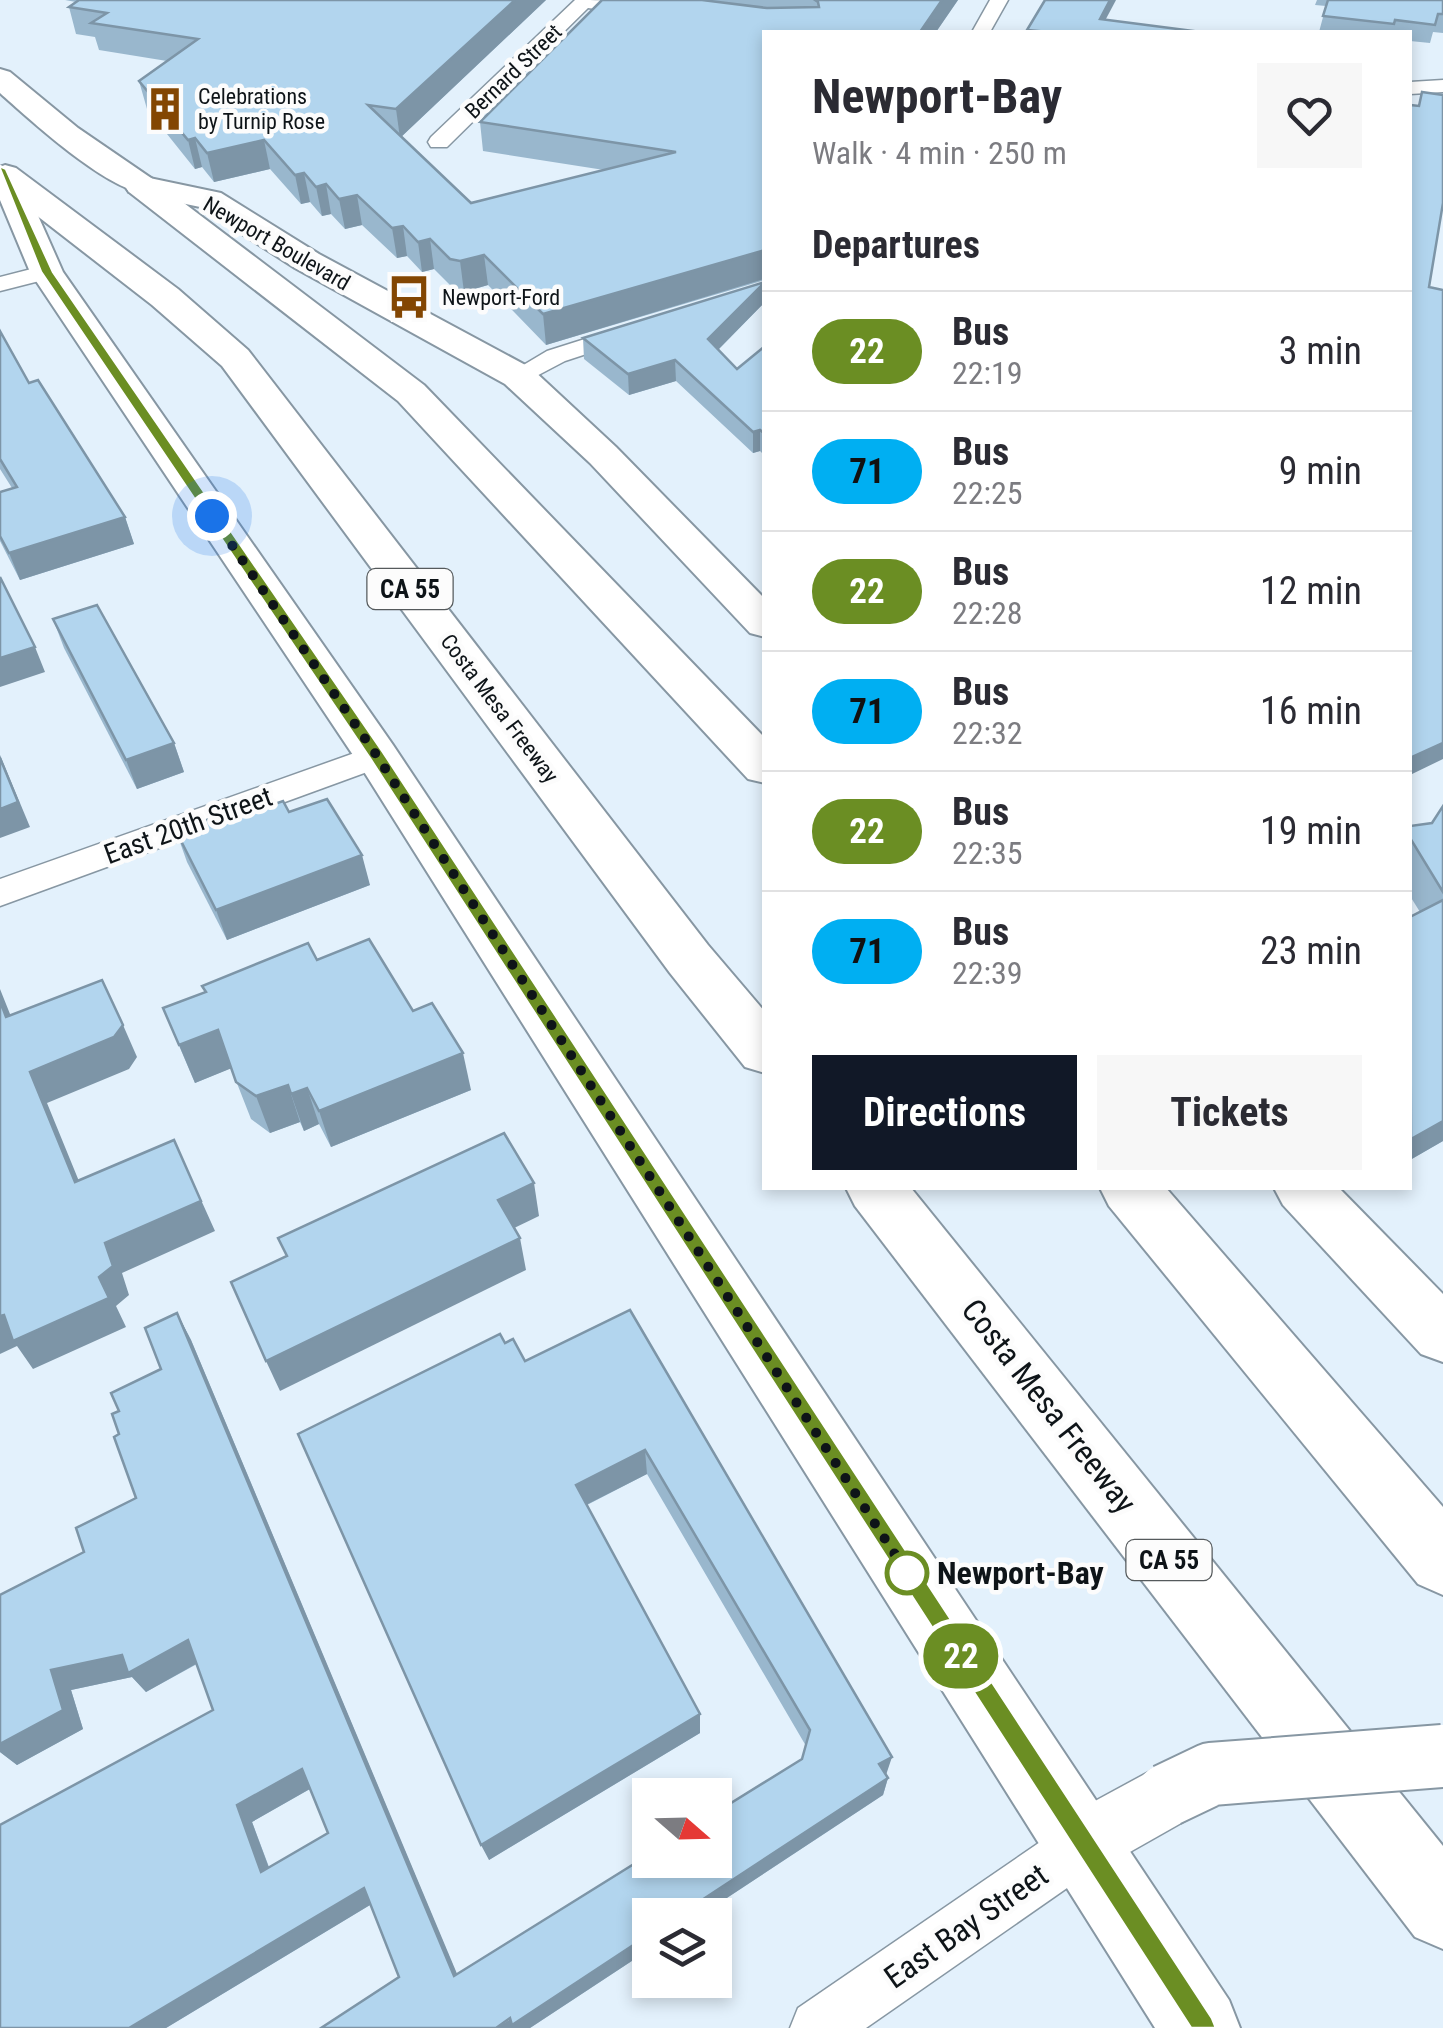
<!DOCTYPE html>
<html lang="en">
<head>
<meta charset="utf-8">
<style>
	body { margin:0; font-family:"Roboto Condensed",sans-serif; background:#f7f7f7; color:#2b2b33; height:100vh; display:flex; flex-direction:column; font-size:38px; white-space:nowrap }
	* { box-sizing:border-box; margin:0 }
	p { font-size:32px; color:#7c7c81 }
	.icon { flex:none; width:55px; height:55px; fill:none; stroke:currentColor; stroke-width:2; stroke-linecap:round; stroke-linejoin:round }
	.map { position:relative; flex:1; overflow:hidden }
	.sheet { position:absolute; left:762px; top:30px; width:650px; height:1160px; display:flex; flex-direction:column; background:#fff; border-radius:0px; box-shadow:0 5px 15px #0003 }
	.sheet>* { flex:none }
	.badge { padding:0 20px; border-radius:32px; font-size:35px; line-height:65px }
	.needle { width:65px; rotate:110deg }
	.fabs { position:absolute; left:632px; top:1778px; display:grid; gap:20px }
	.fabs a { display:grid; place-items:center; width:100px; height:100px; border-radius:0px; background:#fff; box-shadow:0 5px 15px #0003; font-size:50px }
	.you { position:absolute; width:50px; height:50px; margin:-25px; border:8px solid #fff; border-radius:50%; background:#1a73e8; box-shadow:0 0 0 15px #1a73e833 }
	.map>.badge { position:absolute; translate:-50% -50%; box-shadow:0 0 0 5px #fff }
	h2 { padding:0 50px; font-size:38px; line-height:90px }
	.round { display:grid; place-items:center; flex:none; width:105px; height:105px; border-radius:0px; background:#f7f7f7 }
	.summary { display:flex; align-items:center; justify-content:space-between; height:170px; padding:0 50px }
	h1 { font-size:48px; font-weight:700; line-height:75px }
	.cta { display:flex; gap:20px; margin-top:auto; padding:20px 50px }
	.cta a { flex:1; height:115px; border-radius:0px; background:#111827; color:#fff; font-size:40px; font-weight:700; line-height:115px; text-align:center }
	.cta a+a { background:#f7f7f7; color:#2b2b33 }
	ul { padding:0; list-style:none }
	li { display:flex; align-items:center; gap:30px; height:120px; padding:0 50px; border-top:2px solid #e1e1e2 }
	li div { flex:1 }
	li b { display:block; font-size:38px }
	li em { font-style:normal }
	li .badge { min-width:110px; font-weight:700; text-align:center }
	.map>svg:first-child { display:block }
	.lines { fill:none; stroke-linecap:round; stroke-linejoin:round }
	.minor-casing { stroke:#8797a3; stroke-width:3 }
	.tertiary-casing { stroke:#8797a3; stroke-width:3 }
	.secondary-casing { stroke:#8797a3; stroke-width:4 }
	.trunk-casing { stroke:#8797a3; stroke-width:4 }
	.motorway-casing { stroke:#8797a3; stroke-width:4 }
	.minor { fill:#fff; fill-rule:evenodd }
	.tertiary { fill:#fff; fill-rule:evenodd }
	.secondary { fill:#fff; fill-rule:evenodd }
	.trunk { fill:#fff; fill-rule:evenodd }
	.motorway { fill:#fff; fill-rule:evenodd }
	.tertiary-bridge-casing { stroke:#8797a3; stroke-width:66; stroke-linecap:butt }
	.tertiary-bridge { stroke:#fff; stroke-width:62 }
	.wall { fill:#99b7cd; fill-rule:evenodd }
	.shaded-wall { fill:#7d95a7 }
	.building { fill:#b2d5ee; stroke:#7d95a7; stroke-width:2.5; fill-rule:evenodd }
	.line { fill:#6b8e23; stroke:#fff; stroke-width:2.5 }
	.walk { stroke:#0e1418; stroke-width:10; stroke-dasharray:0 18 }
	.stop-dot { fill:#fff; stroke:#6b8e23; stroke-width:5 }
	.labels { text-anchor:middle; stroke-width:9; stroke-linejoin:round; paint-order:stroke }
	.far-street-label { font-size:22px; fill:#0e1418; stroke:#fcfcfc }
	.far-poi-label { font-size:22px; fill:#0e1418; stroke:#fcfcfc; text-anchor:start }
	.shield { fill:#fcfcfc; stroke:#555a5c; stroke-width:2.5 }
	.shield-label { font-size:25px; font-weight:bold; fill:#0e1418 }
	.street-label { font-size:28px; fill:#0e1418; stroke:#fcfcfc }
	.near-street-label { font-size:32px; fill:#0e1418; stroke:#fcfcfc }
	.near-stop-label { font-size:32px; font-weight:bold; fill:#0e1418; stroke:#fcfcfc; text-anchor:start }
</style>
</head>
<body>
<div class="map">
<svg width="1443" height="2028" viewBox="0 0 1443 2028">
	<rect width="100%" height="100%" fill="#e3f1fc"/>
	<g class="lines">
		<g class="minor-casing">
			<g id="minor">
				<path d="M575,0C599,0 637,0 655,10L646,16L588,8L447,147H431L428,142L431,137Z"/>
				<polygon points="990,0 1008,0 990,32 972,32"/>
				<polygon points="1443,80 1443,92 1410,94 1410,82"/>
				<polygon points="47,265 59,272 55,277 0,291 0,277"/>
				<polygon points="629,325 641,332 638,337 565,361 527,381 509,381 505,376 547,351"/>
				<polygon points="377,745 389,748 393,756 389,764 0,906 0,879"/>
				<polygon points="1084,1818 1103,1825 1110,1844 1103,1863 866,2028 790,2028 798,2008 1065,1825"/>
			</g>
		</g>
		<g class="tertiary-casing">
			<polygon id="tertiary" points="1167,1762 1190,1772 1200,1795 1190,1818 1084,1878 1060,1868 1050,1844 1060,1820"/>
		</g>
		<g class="secondary-casing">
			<g id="secondary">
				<polygon points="5,166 16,169 20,175 63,272 393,745 1229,2000 1240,2028 1155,2028 361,767 30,272 0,200 0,167"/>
				<polygon points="140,176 221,193 319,254 531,368 616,447 765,599 765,637 750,633 590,463 505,384 295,268 200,207 129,192 125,185 129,178"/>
				<polygon points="1274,1188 1339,1188 1443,1294 1443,1362 1421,1354 1283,1205"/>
			</g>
		</g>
		<g class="trunk-casing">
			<path id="trunk" d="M0,69L10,72L78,128L151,178L156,185L151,192C117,200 28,118 0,93Z"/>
		</g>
		<g class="motorway-casing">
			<g id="motorway">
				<polygon points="5,165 16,168 178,289 248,350 708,945 765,1012 765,1073 745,1067 670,973 222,366 152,305 0,187 0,167"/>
				<polygon points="140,175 151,178 424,385 765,738 765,783 748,779 398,401 129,192 124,185 129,178"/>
				<polygon points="846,1188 911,1188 1443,1846 1443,1949 1415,1937 855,1206"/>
				<polygon points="1100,1188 1166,1188 1443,1507 1443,1595 1418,1584 1109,1206"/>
			</g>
		</g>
		<use href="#minor" class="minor"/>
		<use href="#tertiary" class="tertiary"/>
		<use href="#secondary" class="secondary"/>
		<use href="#trunk" class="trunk"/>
		<use href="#motorway" class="motorway"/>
		<g class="tertiary-bridge-casing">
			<polyline id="tertiary-bridge" points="1167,1795 1211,1774 1443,1756"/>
		</g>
		<use href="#tertiary-bridge" class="tertiary-bridge"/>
	</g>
	<g class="wall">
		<polygon points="65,0 546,0 401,137 471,203 604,170 483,151 480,122 602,0 958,0 936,32 765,32 765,280 546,345 488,285 464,292 454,289 434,269 422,272 407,256 397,258 362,225 345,229 331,214 322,216 310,202 301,204 270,169 214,182 202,167 195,169 147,109 139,81 167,61 99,50 95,37 76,34 69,7 76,2"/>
		<polygon points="1317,0 1443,0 1443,33 1433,32 1430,43 1410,41 1410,32 1319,32 1326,6 1315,5"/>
		<polygon points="765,302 718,350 737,369 765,346 765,456 760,451 753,453 676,381 629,395 584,359 583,338"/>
		<polygon points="0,331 29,383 125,517 134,544 20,580 0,541 0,492 12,488 0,469"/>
		<polygon points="53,619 174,743 184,772 137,789 64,648"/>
		<polygon points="1443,806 1443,1141 1410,1160 1410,917 1420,912 1410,896 1410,826 1432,823"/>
		<polygon points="289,812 370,885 227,940 187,862 176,831"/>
		<polygon points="317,960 413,1011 471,1090 331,1147 319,1124 304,1131 300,1122 270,1133 251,1119 231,1068 195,1083 163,1008 205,992 202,986"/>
		<path d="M630,1310L888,1778L883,1795L701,1915H650V1949L530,2028L399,1977L370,1905L166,2028L213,1710L197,1664L146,1692L132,1677L71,1690L83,1729L17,1765L0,1752V1595L84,1552L136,1498L119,1434V1411L161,1369L177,1313L191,1340L457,1975L802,1759L806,1746L647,1474L587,1505L700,1733L489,1860L505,1343L525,1361ZM310,1789L328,1833L269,1867L252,1822Z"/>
	</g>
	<g class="shaded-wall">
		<polygon points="515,0 546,0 400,138 396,109"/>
		<polygon points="942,0 958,0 936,32 920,32"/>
		<polygon points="1110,0 1116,0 1099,32 1100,19"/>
		<polygon points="195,138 202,167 195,169 188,140"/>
		<polygon points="264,140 270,169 214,182 207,153"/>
		<polygon points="304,173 310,202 301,204 295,175"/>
		<polygon points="326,184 331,214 322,216 316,187"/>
		<polygon points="357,195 362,225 345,229 339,199"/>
		<polygon points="403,226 407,256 397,258 392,228"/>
		<polygon points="430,239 434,269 422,272 418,242"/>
		<polygon points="764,249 764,279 546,345 543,314"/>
		<polygon points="484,255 488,285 464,292 460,261"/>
		<polygon points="765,282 765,302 708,360 708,339"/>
		<polygon points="675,360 676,381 629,395 628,374"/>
		<polygon points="760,430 760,451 753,453 753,432"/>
		<polygon points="125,517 134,544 20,580 9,553"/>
		<polygon points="35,647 45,672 0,687 0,658"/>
		<polygon points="174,743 184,772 137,789 126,760"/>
		<polygon points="1443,743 1443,759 1410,775 1410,758"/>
		<polygon points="0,755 30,827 0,838"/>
		<polygon points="362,855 370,885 227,940 216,910"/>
		<polygon points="0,989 24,1049 6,1017 0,1001"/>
		<polygon points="123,1025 137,1057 129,1069 47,1103 92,1213 75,1182 30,1072"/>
		<polygon points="218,1030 232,1068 195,1083 179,1045"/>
		<polygon points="463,1053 471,1090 331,1147 319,1111"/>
		<polygon points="288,1085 300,1122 270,1133 256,1096"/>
		<polygon points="307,1088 319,1124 304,1131 291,1094"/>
		<polygon points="1443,1121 1443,1141 1410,1160 1411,1139"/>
		<polygon points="174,1140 215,1231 122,1273 129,1295 116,1306 126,1327 33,1369 17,1346 0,1354 0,1316 99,1277 105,1243"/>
		<polygon points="534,1183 539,1216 504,1233 498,1200"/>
		<polygon points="520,1238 526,1270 280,1391 266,1361"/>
		<polygon points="177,1313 191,1340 463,1988 454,1976"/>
		<polygon points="645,1450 647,1474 580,1508 576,1485"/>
		<polygon points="188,1640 203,1660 146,1692 132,1677 71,1690 83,1729 17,1765 0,1752 0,1744 51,1670"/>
		<polygon points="700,1714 700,1733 489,1860 481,1845"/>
		<polygon points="892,1757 886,1775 879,1764"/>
		<polygon points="302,1769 315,1786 252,1822 276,1887 261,1872 237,1805"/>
		<polygon points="888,1778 883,1795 701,1915 679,1915"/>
		<polygon points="364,1888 375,1902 166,2028 129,2028"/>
		<polygon points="650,1934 650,1949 530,2028 496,2028"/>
	</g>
	<g class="building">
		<polygon points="79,0 515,0 396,109 368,105 471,203 676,152 480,122 602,0 702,0 767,8 819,7 818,2 815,0 942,0 920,32 765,32 765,250 543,314 484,255 460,261 450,259 430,239 418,242 403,226 392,228 357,195 339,199 326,184 316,187 304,173 295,175 264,140 207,153 195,138 188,140 139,81 198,39 91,23 107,13 69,7"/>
		<polygon points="1045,0 1110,0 1100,19 1201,32 1049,32 1027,30"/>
		<polygon points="1328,0 1443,0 1443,14 1438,14 1435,25 1395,20 1394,24 1323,16"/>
		<polygon points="1422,92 1443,95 1443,203 1429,287 1443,290 1443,743 1410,758 1410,105 1419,106"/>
		<polygon points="765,282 708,339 737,369 765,346 765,434 760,430 753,432 675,360 628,374 583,338"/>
		<polygon points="0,331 29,383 38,380 125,517 9,553 0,536 0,492 17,487 0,459"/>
		<polygon points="0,577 35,647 0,658"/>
		<polygon points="97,605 174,743 126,760 53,619"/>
		<polygon points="0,758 18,802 0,809"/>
		<polygon points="327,799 362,855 216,910 176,831 212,818 216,825 283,801 289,812"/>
		<polygon points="1443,806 1443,892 1410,838 1410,826 1432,823"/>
		<polygon points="1443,900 1443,1121 1411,1139 1410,917"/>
		<polygon points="369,939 413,1011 432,1003 463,1053 319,1111 307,1088 291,1094 288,1085 256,1096 236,1082 218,1030 179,1045 163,1008 206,992 202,986 308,943 317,960"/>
		<polygon points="102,980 123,1025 114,1037 30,1072 75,1182 174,1140 201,1201 105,1243 113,1266 99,1277 109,1298 13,1341 4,1315 0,1316 0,1001 6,1017"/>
		<polygon points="504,1133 534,1183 498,1200 520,1238 266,1361 231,1282 287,1256 278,1238"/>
		<path d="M630,1310L892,1757L879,1764L888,1778L679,1915H650V1934L512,2025L510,2018L496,2028H321L399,1977L364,1888L129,2028H0V1825L213,1710L188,1640L128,1673L122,1655L51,1670L63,1710L0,1744V1595L84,1552L76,1528L136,1498L114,1437L119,1434L112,1414L119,1411L111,1393L161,1369L145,1328L177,1313L454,1976L650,1854V1860H715V1813L802,1759L810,1730L645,1450L576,1485L700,1714L481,1845L298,1434L500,1334L505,1343L513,1339L525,1361ZM302,1769L328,1833L261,1872L237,1805Z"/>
	</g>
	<polygon class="line" points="0,166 6,169 53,272 383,752 1212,2018 1216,2028 1191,2028 371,760 41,272 0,169"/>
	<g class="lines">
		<polyline class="walk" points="212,516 377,756 907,1573"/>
	</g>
	<defs>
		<g id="building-bare" transform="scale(3.45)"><path d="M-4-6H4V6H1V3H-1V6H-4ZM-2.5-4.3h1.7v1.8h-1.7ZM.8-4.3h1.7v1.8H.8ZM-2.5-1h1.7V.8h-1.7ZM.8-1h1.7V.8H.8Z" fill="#834602" stroke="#fcfcfc" stroke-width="2.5" paint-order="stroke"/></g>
		<g id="bus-bare" transform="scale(3.45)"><path d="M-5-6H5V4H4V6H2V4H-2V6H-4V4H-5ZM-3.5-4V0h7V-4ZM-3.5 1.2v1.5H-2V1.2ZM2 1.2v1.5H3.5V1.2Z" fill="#834602" stroke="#fcfcfc" stroke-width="2.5" paint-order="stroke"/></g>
	</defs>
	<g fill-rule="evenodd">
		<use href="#building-bare" x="165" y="109"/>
		<use href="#bus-bare" x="409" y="297"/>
	</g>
	<circle class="stop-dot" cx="907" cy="1573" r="20"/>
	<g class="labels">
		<g class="far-street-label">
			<text transform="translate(513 71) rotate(-44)" y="8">Bernard Street</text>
			<text transform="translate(277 243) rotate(30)" y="8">Newport Boulevard</text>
			<text transform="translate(500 708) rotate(53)" y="8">Costa Mesa Freeway</text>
		</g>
		<g class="far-poi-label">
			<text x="198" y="104">Celebrations<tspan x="198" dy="25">by Turnip Rose</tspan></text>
			<text x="442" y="305">Newport-Ford</text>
		</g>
		<g class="shield">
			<rect x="367.5" y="569" width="85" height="40" rx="8"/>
			<rect x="1126.5" y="1540" width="85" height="40" rx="8"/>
		</g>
		<g class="shield-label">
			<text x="410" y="598">CA 55</text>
			<text x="1169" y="1569">CA 55</text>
		</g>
		<g class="street-label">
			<text transform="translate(188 825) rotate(-20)" y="10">East 20th Street</text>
		</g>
		<g class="near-street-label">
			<text transform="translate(1049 1406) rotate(52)" y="11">Costa Mesa Freeway</text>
			<text transform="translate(966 1926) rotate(-35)" y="11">East Bay Street</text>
		</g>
		<g class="near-stop-label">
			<text x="937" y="1584">Newport-Bay</text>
		</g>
	</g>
</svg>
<div class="fabs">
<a><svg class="needle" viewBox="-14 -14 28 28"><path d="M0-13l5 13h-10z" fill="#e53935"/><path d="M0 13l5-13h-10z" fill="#7c7c81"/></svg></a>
<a><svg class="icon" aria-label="layers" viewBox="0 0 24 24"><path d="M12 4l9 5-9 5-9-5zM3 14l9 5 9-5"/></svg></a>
</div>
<div class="you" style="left:212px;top:516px"></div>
<b class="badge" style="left:961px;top:1656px;background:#6b8e23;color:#fff">22</b>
<section class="sheet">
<div class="summary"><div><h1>Newport-Bay</h1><p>Walk · 4 min · 250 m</p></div><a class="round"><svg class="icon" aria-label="heart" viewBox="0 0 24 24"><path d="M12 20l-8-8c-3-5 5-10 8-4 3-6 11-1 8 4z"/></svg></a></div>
<h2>Departures</h2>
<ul>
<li><span class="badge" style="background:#6b8e23;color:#fff">22</span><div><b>Bus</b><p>22:19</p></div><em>3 min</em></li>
<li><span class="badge" style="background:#00aff2;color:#111">71</span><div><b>Bus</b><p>22:25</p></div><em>9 min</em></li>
<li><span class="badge" style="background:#6b8e23;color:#fff">22</span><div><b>Bus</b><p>22:28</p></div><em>12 min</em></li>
<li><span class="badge" style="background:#00aff2;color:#111">71</span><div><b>Bus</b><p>22:32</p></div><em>16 min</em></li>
<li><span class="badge" style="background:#6b8e23;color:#fff">22</span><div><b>Bus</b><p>22:35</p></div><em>19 min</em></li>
<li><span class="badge" style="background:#00aff2;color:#111">71</span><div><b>Bus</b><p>22:39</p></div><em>23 min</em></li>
</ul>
<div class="cta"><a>Directions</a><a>Tickets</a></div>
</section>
</div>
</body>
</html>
